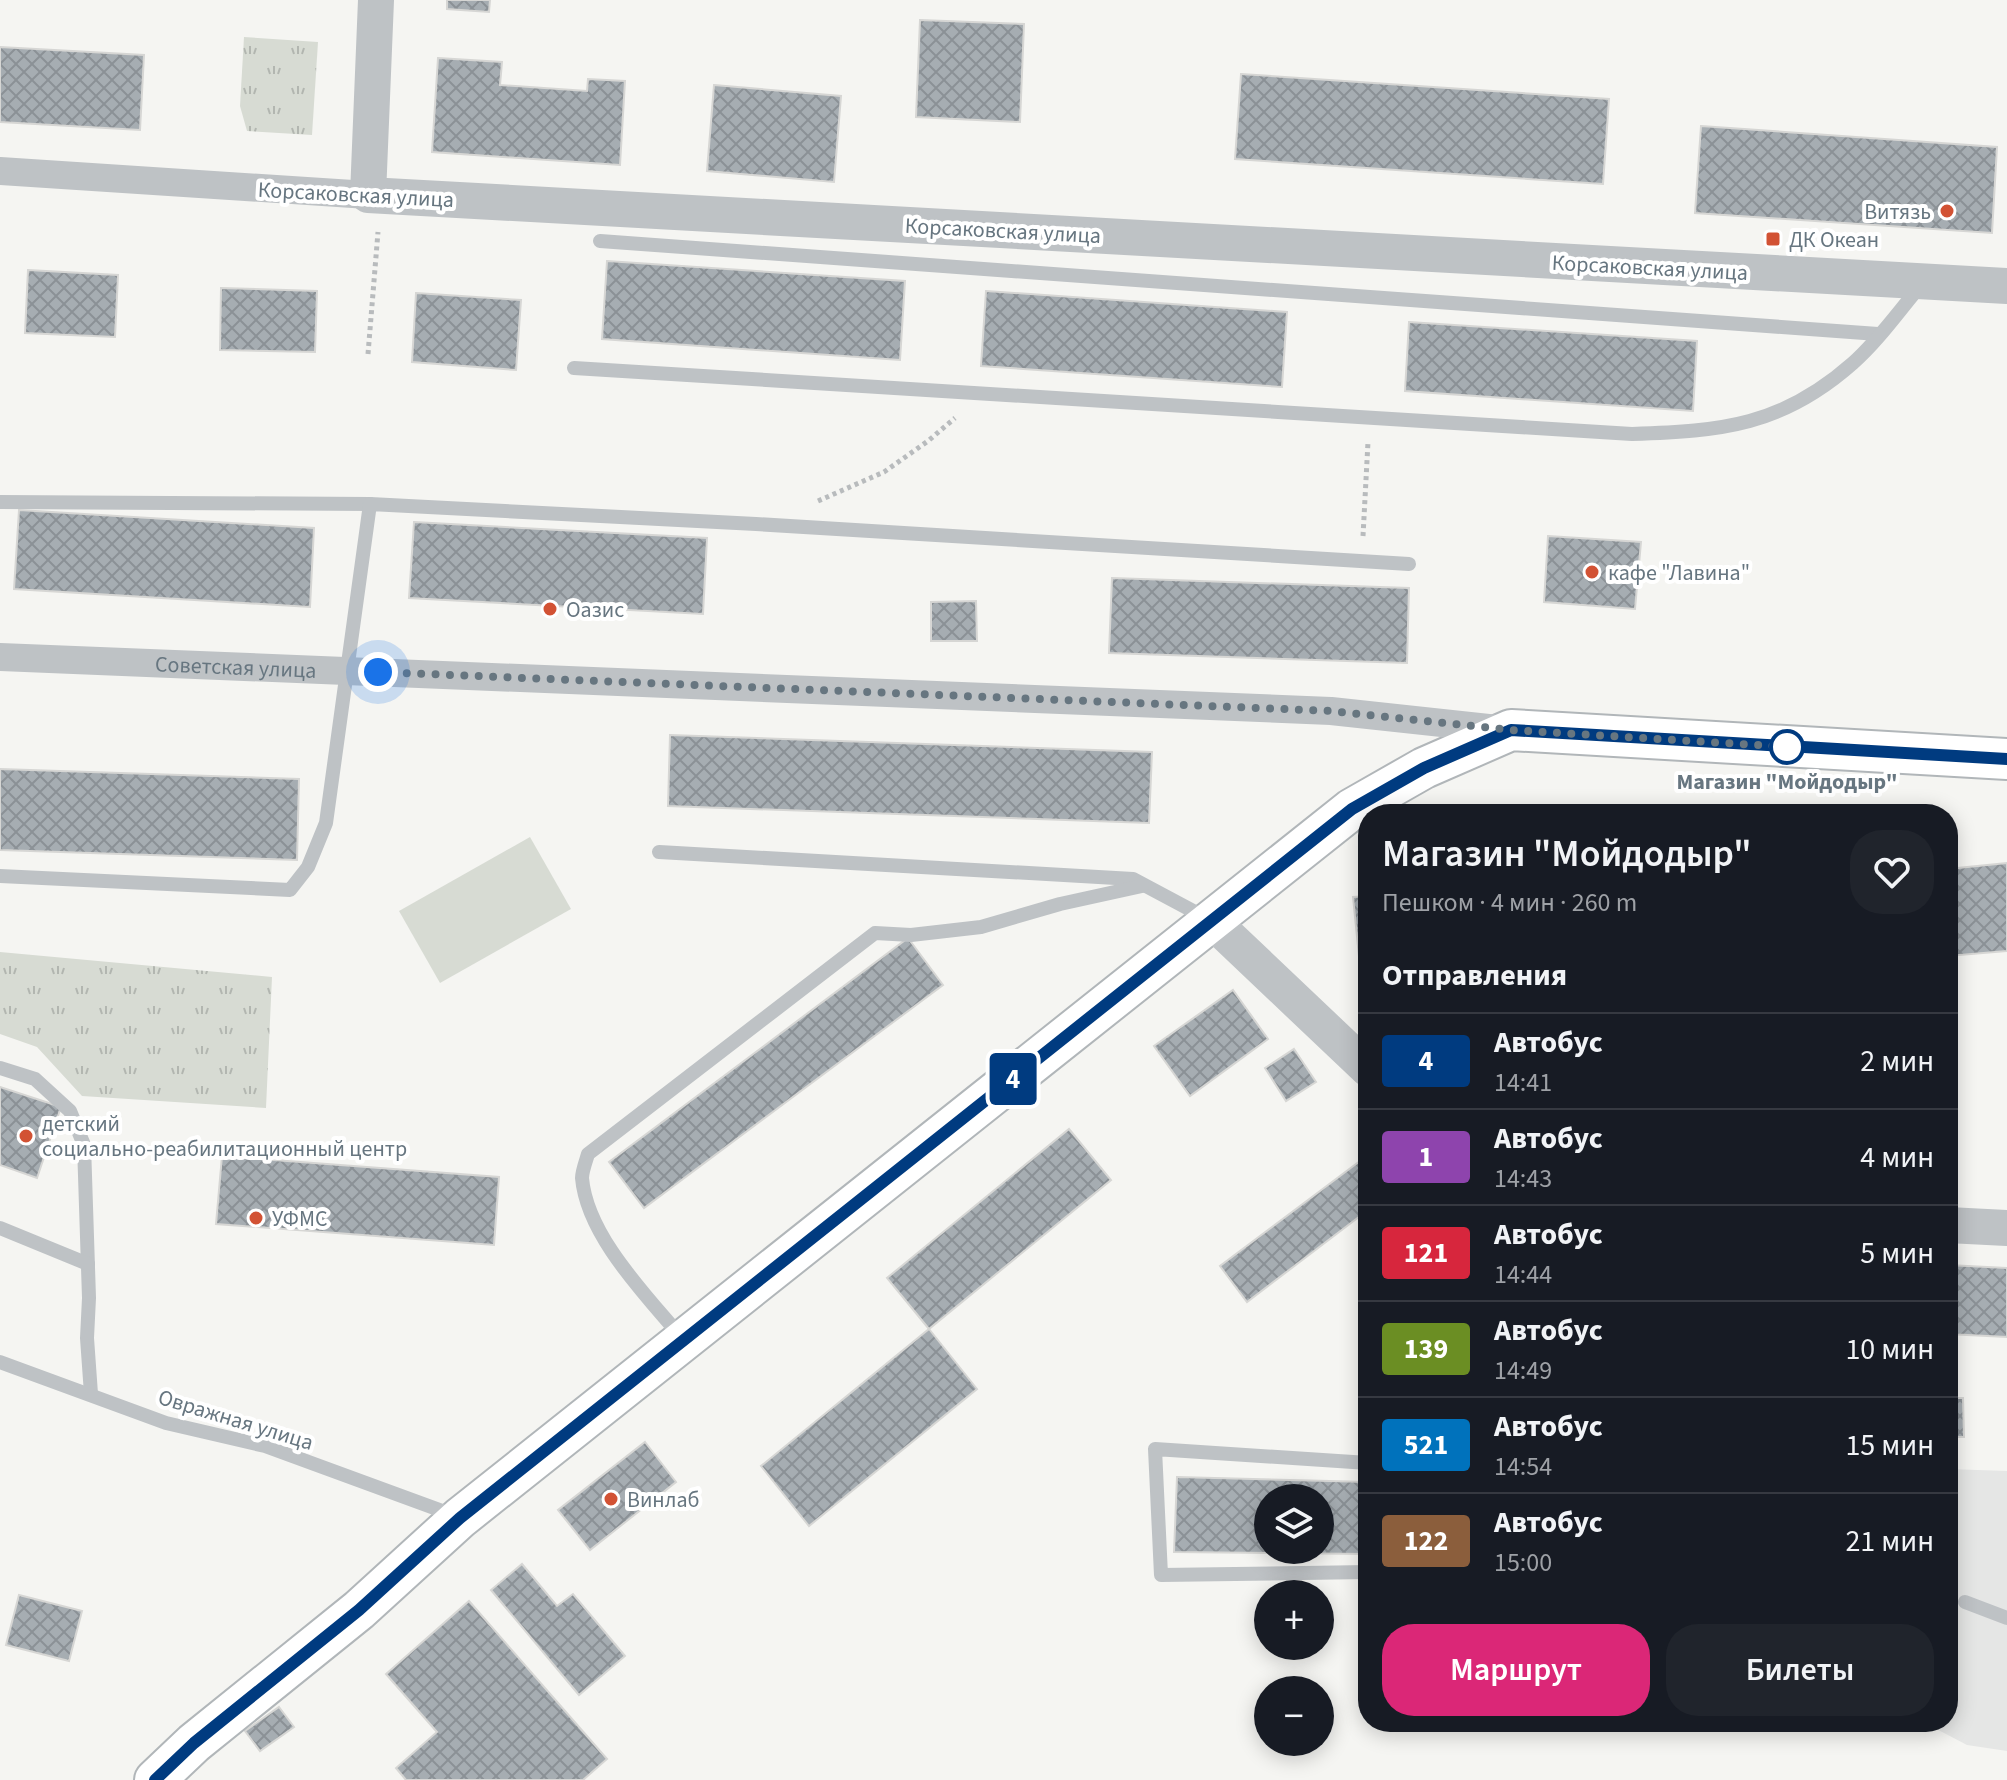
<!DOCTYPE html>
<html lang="ru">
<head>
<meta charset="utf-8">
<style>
	body { margin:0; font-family:"Source Sans 3",sans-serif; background:#20242c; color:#f1f3f6; height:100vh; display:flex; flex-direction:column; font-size:30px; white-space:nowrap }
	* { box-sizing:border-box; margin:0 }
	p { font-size:26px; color:#9ea1a6 }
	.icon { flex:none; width:44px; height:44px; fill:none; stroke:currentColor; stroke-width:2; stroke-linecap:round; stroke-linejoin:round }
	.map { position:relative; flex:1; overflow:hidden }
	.side { position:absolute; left:1358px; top:804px; width:600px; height:928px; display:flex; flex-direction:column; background:#171b24; border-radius:32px; box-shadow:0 4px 20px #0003 }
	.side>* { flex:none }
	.badge { padding:0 16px; border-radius:6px; font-size:28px; line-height:52px }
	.fabs { position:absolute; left:1254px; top:1484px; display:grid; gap:16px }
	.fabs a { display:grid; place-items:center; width:80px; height:80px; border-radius:50%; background:#171b24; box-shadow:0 4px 20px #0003; font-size:40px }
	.you { position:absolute; width:40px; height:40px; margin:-20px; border:6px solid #fff; border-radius:50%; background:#1a73e8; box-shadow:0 0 0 12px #1a73e833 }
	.map>.badge { position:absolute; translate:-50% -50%; box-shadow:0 0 0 4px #fff }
	h2 { padding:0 24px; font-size:30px; line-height:72px }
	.round { display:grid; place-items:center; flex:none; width:84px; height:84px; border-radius:32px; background:#20242c }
	.headline { display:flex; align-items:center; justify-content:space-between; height:136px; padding:0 24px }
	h1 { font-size:38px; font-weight:600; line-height:60px }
	.cta { display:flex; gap:16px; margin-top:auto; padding:16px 24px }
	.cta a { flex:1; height:92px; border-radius:32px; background:#db2777; color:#fff; font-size:32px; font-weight:600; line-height:92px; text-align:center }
	.cta a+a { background:#20242c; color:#f1f3f6 }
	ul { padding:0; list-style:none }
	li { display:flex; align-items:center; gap:24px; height:96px; padding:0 24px; border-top:2px solid #363941 }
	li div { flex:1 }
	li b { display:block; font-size:30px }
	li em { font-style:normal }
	li .badge { min-width:88px; font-weight:700; text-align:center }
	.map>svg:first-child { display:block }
	.built { fill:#e5e6e5 }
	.grass { fill:#d7dbd3 }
	.park { fill:url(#park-tufts) }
	.building { fill:url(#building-cross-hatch); stroke:#d6d6d4; stroke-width:2; fill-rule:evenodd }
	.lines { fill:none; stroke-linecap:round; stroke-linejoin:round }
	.secondary-casing { stroke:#b1b6b9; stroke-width:44 }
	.path { stroke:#b8bbbd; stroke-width:5; stroke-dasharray:4 4; stroke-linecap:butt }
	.service { stroke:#bec2c5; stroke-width:14 }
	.minor { stroke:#bec2c5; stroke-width:28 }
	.tertiary { stroke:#bec2c5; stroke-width:36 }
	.secondary { stroke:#fff; stroke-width:40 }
	.line-casing { stroke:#fff; stroke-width:18 }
	.line { stroke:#003b80; stroke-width:12 }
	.walk { stroke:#677680; stroke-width:8; stroke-dasharray:0 14.4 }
	.poi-dot { fill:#d25234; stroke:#fff; stroke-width:3 }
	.stop-dot { fill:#fff; stroke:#003b80; stroke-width:4 }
	.labels { text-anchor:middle; stroke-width:8; stroke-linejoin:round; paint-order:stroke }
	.street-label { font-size:22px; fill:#677680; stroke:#fff }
	.poi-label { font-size:22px; fill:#677680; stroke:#fff; text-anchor:start }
	.stop-label { font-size:22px; font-weight:bold; fill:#677680; stroke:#fff }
</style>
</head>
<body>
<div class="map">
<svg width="2007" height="1780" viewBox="0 0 2007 1780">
	<defs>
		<pattern id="park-tufts" width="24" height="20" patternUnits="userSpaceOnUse" patternTransform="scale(2)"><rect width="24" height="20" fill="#d7dbd3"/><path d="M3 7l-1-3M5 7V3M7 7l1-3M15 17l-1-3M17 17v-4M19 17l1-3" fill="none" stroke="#b2b6b0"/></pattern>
		<pattern id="building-cross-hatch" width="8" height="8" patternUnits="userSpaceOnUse" patternTransform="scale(2)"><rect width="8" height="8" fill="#a6adb2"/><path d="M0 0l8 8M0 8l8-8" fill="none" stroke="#8b9196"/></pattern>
	</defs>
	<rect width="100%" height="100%" fill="#f5f5f2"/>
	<polygon class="built" points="1948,1469 2007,1471 2007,1751 1967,1745 1923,1722 1948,1722"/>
	<polygon class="grass" points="530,837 571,909 440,983 399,911"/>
	<g class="park">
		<polygon points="244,37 318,42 312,135 247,131 240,106"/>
		<polygon points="0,952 272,977 266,1108 82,1096 37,1047 0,1034"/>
	</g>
	<g class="building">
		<polygon points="447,0 490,0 489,12 447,9"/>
		<polygon points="920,20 1024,24 1020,122 916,117"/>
		<polygon points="0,47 144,55 140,130 0,122"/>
		<polygon points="438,58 502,62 500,85 587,91 588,79 625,81 620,165 432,152"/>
		<polygon points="1241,74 1609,99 1603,184 1235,159"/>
		<polygon points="714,85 841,96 834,182 707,171"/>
		<polygon points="1701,126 1997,147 1992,233 1695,213"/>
		<polygon points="607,261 905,281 900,360 602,339"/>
		<polygon points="28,270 118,275 115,337 25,333"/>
		<polygon points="221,288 317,291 315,352 220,350"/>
		<polygon points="986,291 1287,312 1282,387 981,366"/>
		<polygon points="416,293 521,300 516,370 412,362"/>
		<polygon points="1409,322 1697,341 1693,411 1405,391"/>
		<polygon points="19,510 314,528 310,607 14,589"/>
		<polygon points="414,522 707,538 703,614 409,598"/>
		<polygon points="1548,536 1641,542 1635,609 1544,602"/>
		<polygon points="1112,578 1409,588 1407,663 1109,653"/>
		<polygon points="976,601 977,641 931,641 931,602"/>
		<polygon points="670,735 1152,752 1149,823 668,806"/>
		<polygon points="0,769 299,779 297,860 0,850"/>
		<polygon points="2007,863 2007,951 1948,956 1948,869"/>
		<polygon points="1368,896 1368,985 1362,986 1353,897"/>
		<polygon points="908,938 943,985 644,1208 609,1162"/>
		<polygon points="1233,990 1268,1039 1190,1096 1154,1046"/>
		<polygon points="1294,1049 1316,1082 1286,1101 1265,1068"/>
		<polygon points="0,1087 61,1107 37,1178 0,1165"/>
		<polygon points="1069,1129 1111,1180 929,1329 887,1278"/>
		<polygon points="1368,1155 1368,1210 1247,1302 1220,1266"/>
		<polygon points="222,1156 499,1177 494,1245 216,1224"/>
		<polygon points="1948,1265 2007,1268 2007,1337 1948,1334"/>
		<polygon points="929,1329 977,1389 809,1526 761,1466"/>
		<polygon points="1948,1398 1963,1398 1964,1437 1948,1437"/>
		<polygon points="645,1442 676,1482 590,1550 558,1510"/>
		<path d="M1177,1477L1368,1482V1554L1174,1552ZM1268,1498H1320V1550H1268Z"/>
		<polygon points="522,1564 557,1606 573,1594 625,1656 579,1695 491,1590"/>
		<polygon points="19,1595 82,1611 69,1661 6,1645"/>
		<polygon points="469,1601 607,1759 583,1780 406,1780 396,1768 437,1732 386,1674"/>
		<polygon points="279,1707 294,1727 260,1751 245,1731"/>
	</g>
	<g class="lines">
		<g class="secondary-casing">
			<polyline id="secondary" points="155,1780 194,1743 359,1610 460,1518 1352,809 1424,768 1511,730 2007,759"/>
		</g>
		<g class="path">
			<polyline points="368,354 378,232"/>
			<polyline points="818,501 884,472 928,441 955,418"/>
			<polyline points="1363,536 1368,442"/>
		</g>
		<g class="service">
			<polyline points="600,241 1878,334"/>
			<path d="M574,368L1632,434C1722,431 1782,426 1853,363C1878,341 1899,311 1921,285"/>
			<polyline points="0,502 370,504"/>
			<polyline points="659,852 1133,879 1208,919"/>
			<polyline points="0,876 290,890 308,867 326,823 370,504 756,524 1409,564"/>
			<polyline points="0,1068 35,1079 70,1111 84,1145 89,1298 87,1338 91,1394"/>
			<polyline points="0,1228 88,1264"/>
			<path d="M681,1337C646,1295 587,1236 582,1178C582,1171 586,1161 588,1154L875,933L911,935L981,927L1060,904L1142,886"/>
			<polyline points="0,1362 166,1423 265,1446 456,1516"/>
			<polyline points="1368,1463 1155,1449 1161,1575 1368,1572"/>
			<polyline points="1965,1602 2007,1618"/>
		</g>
		<g class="minor">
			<polyline points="0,171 368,195"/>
			<path id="s1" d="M0,657L1331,711L1507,730"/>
		</g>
		<g class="tertiary">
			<polyline points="376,0 368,195 2007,286"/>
			<polyline points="1212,921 1368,1069"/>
			<polyline points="1948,1225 2007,1228"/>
		</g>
		<use href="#secondary" class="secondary"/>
	</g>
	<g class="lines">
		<g class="line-casing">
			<polyline id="line" points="155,1780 194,1743 359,1610 460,1518 1352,809 1424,768 1511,730 2007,759"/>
		</g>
		<use href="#line" class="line"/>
		<polyline class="walk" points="378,672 1331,711 1511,730 1790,747 1787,747"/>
	</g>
	<g class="poi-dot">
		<circle cx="1947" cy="211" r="8"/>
		<rect x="1765" y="231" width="16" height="16" rx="4"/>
		<circle cx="1592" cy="572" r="8"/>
		<circle cx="550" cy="609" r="8"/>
		<circle cx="26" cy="1136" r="8"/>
		<circle cx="256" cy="1218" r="8"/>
		<circle cx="611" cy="1499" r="8"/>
	</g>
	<circle class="stop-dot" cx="1787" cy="747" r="16"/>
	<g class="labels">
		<g class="street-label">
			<text transform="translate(356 194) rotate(3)" y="8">Корсаковская улица</text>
			<text transform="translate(1003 230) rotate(3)" y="8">Корсаковская улица</text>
			<text transform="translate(1650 267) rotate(3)" y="8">Корсаковская улица</text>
			<text dy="8" stroke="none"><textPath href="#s1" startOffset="236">Советская улица</textPath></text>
			<text transform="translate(236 1419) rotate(17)" y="8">Овражная улица</text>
		</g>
		<g class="poi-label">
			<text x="1931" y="219" text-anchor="end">Витязь</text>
			<text x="1789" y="247">ДК Океан</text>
			<text x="1608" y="580">кафе "Лавина"</text>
			<text x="566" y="617">Оазис</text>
			<text x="42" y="1131">детский<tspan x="42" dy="25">социально-реабилитационный центр</tspan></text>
			<text x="272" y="1226">УФМС</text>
			<text x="627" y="1507">Винлаб</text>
		</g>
		<g class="stop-label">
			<text x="1787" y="789">Магазин "Мойдодыр"</text>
		</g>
	</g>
</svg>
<div class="fabs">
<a><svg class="icon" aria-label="layers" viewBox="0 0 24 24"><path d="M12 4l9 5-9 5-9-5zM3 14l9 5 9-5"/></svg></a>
<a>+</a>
<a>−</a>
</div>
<div class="you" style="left:378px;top:672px"></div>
<b class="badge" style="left:1013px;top:1079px;background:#003b80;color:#fff">4</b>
<section class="side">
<div class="headline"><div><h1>Магазин &quot;Мойдодыр&quot;</h1><p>Пешком · 4 мин · 260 m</p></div><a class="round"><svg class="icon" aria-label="heart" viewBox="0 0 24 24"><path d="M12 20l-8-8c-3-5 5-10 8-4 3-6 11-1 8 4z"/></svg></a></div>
<h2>Отправления</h2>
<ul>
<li><span class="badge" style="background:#003b80;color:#fff">4</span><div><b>Автобус</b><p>14:41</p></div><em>2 мин</em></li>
<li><span class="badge" style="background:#8e44ad;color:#fff">1</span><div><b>Автобус</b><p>14:43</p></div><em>4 мин</em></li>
<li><span class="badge" style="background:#d7263d;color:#fff">121</span><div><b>Автобус</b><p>14:44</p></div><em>5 мин</em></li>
<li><span class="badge" style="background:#6b8e23;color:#fff">139</span><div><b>Автобус</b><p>14:49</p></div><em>10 мин</em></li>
<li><span class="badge" style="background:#0072bc;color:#fff">521</span><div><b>Автобус</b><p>14:54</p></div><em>15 мин</em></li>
<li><span class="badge" style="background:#8b5e3c;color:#fff">122</span><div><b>Автобус</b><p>15:00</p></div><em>21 мин</em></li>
</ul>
<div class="cta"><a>Маршрут</a><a>Билеты</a></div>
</section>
</div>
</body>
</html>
